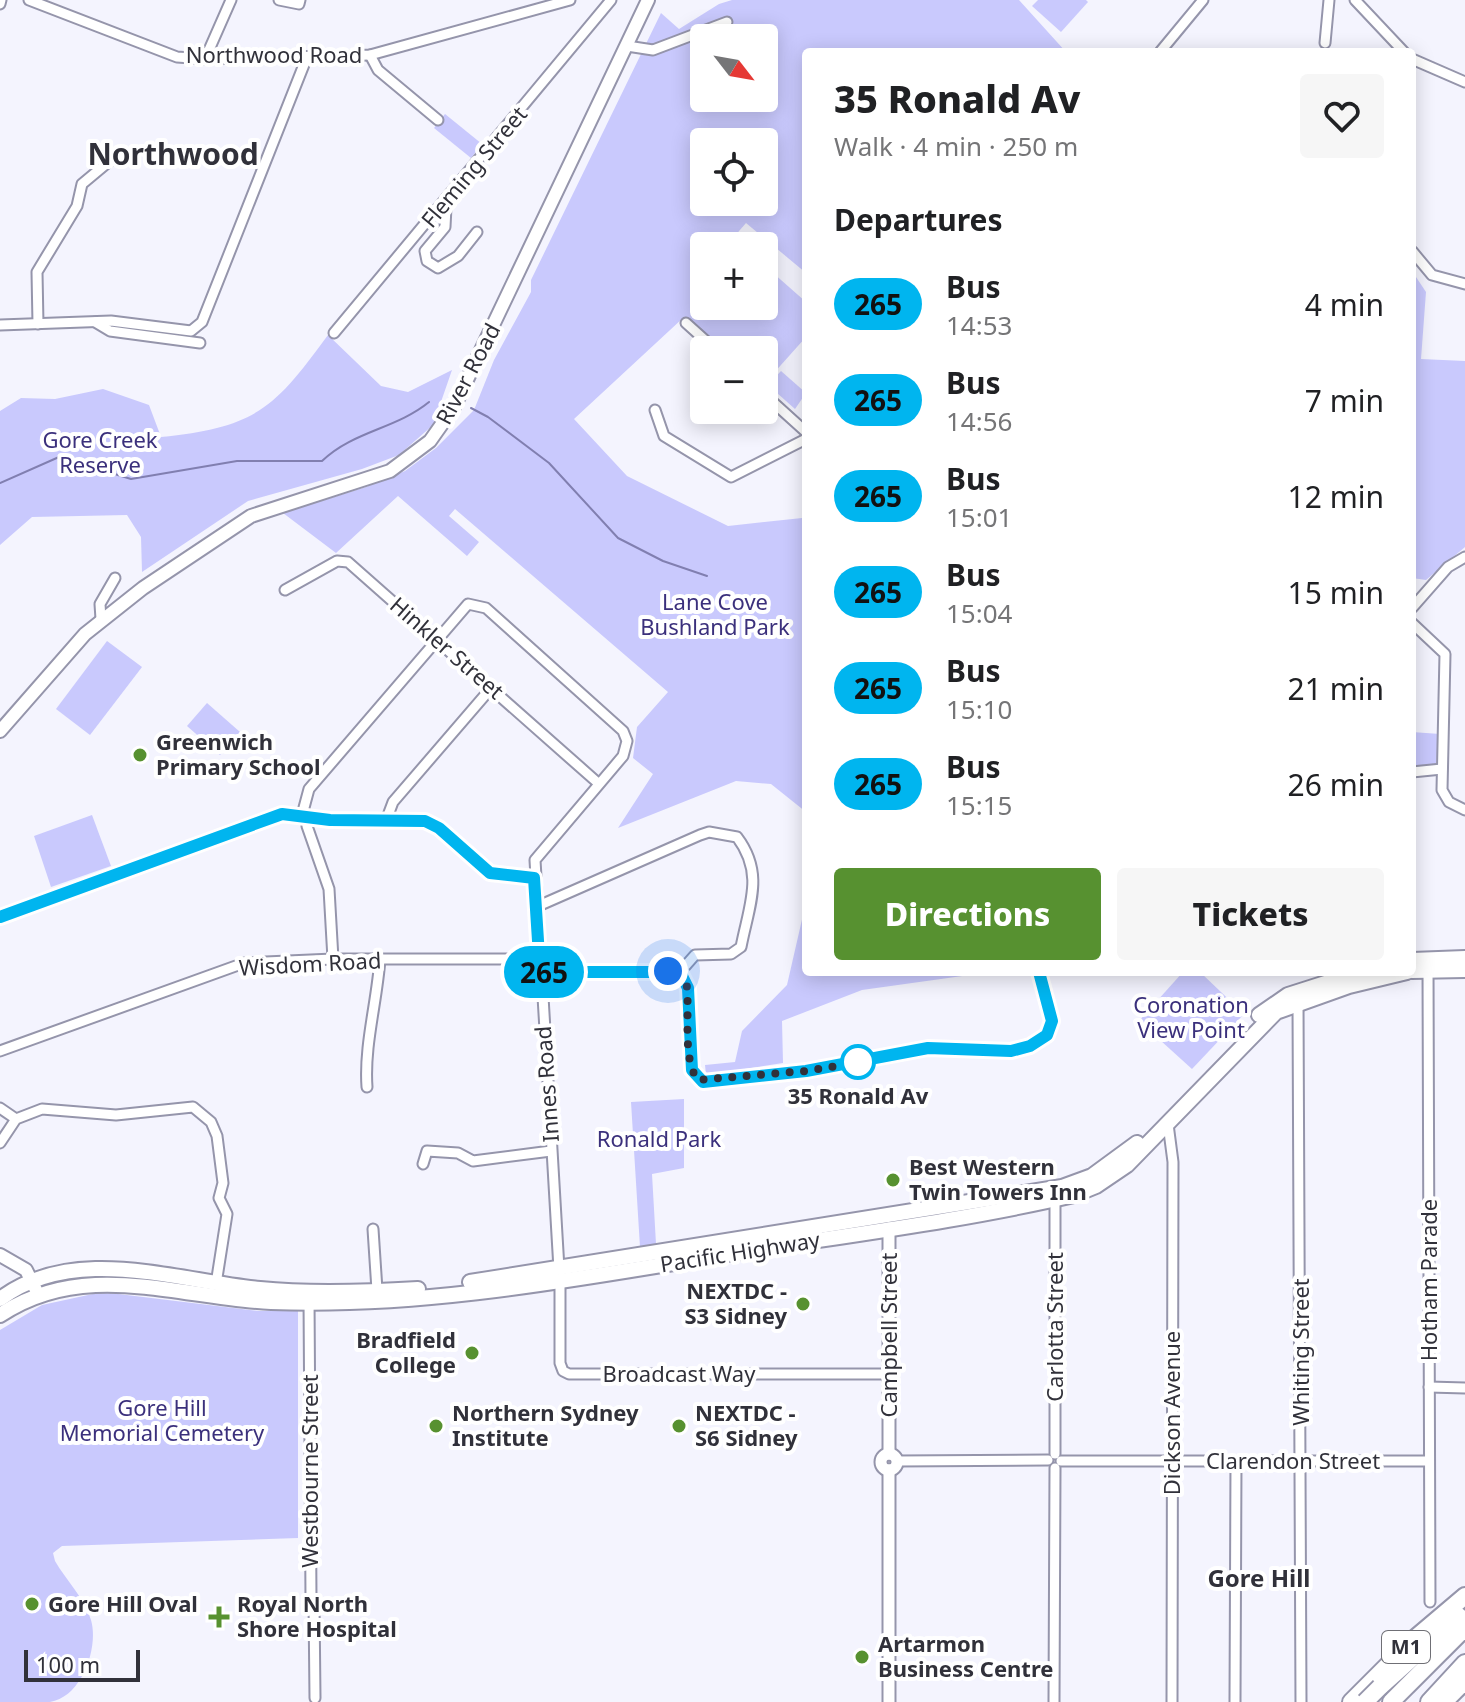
<!DOCTYPE html>
<html lang="en">
<head>
<meta charset="utf-8">
<style>
	body { margin:0; font-family:"Noto Sans",sans-serif; background:#f6f6f6; color:#202124; height:100vh; display:flex; flex-direction:column; font-size:30px; white-space:nowrap }
	* { box-sizing:border-box; margin:0 }
	p { font-size:26px; color:#757577 }
	.icon { flex:none; width:44px; height:44px; fill:none; stroke:currentColor; stroke-width:2; stroke-linecap:round; stroke-linejoin:round }
	.map { position:relative; flex:1; overflow:hidden }
	.details { position:absolute; left:802px; top:48px; width:614px; height:928px; display:flex; flex-direction:column; background:#fff; border-radius:8px; box-shadow:0 4px 20px #0003 }
	.details>* { flex:none }
	.badge { padding:0 16px; border-radius:26px; font-size:28px; line-height:52px }
	.needle { width:52px; rotate:121deg }
	.buttons { position:absolute; left:690px; top:24px; display:grid; gap:16px }
	.buttons a { display:grid; place-items:center; width:88px; height:88px; border-radius:8px; background:#fff; box-shadow:0 4px 20px #0003; font-size:40px }
	.scale { position:absolute; left:24px; bottom:20px; width:116px; box-sizing:border-box; padding-left:8px; border:4px solid #31313a; border-top:0; font-size:22px; line-height:28px; white-space:nowrap; color:#31313a; -webkit-text-stroke:6px #fff; paint-order:stroke }
	.you { position:absolute; width:40px; height:40px; margin:-20px; border:6px solid #fff; border-radius:50%; background:#1a73e8; box-shadow:0 0 0 12px #1a73e833 }
	.map>.badge { position:absolute; translate:-50% -50%; box-shadow:0 0 0 4px #fff }
	h2 { padding:0 32px; font-size:30px; line-height:72px }
	.round { display:grid; place-items:center; flex:none; width:84px; height:84px; border-radius:8px; background:#f6f6f6 }
	.headline { display:flex; align-items:center; justify-content:space-between; height:136px; padding:0 32px }
	h1 { font-size:38px; font-weight:800; line-height:60px }
	.action { display:flex; gap:16px; margin-top:auto; padding:16px 32px }
	.action a { flex:1; height:92px; border-radius:8px; background:#579130; color:#fff; font-size:32px; font-weight:800; line-height:92px; text-align:center }
	.action a+a { background:#f6f6f6; color:#202124 }
	ul { padding:0; list-style:none }
	li { display:flex; align-items:center; gap:24px; height:96px; padding:0 32px }
	li div { flex:1 }
	li b { display:block; font-size:30px }
	li em { font-style:normal }
	li .badge { min-width:88px; font-weight:700; text-align:center }
	.map>svg:first-child { display:block }
	.green { fill:#c9c9fd; fill-rule:evenodd }
	.lines { fill:none; stroke-linecap:round; stroke-linejoin:round }
	.stream { stroke:#817fb0; stroke-width:2 }
	.minor-casing { stroke:#9595ab; stroke-width:13 }
	.tertiary-casing { stroke:#9595ab; stroke-width:15 }
	.secondary-casing { stroke:#9595ab; stroke-width:16 }
	.primary-casing { stroke:#9595ab; stroke-width:18 }
	.motorway-casing { stroke:#9595ab; stroke-width:20 }
	.minor { stroke:#fff; stroke-width:9 }
	.tertiary { stroke:#fff; stroke-width:11 }
	.secondary { stroke:#fff; stroke-width:12 }
	.primary { stroke:#fff; stroke-width:14 }
	.motorway { stroke:#fff; stroke-width:16 }
	.motorway-bridge-casing { stroke:#9595ab; stroke-width:20; stroke-linecap:butt }
	.motorway-bridge { stroke:#fff; stroke-width:16 }
	.line-casing { stroke:#fff; stroke-width:18 }
	.line { stroke:#00b5ef; stroke-width:12 }
	.walk { stroke:#31313a; stroke-width:8; stroke-dasharray:0 14.4 }
	.poi-dot { fill:#579130; stroke:#fff; stroke-width:3 }
	.stop-dot { fill:#fff; stroke:#00b5ef; stroke-width:4 }
	.labels { text-anchor:middle; stroke-width:8; stroke-linejoin:round; paint-order:stroke }
	.shield { fill:#fff; stroke:#6f6f75; stroke-width:2 }
	.shield-label { font-size:20px; font-weight:bold; fill:#31313a }
	.street-label { font-size:22px; fill:#31313a; stroke:#fff }
	.park-label { font-size:22px; fill:#3b307c; stroke:#fff }
	.poi-label { font-size:22px; font-weight:bold; fill:#31313a; stroke:#fff; text-anchor:start }
	.stop-label { font-size:22px; font-weight:bold; fill:#31313a; stroke:#fff }
	.neighbourhood-label { font-size:24px; font-weight:bold; fill:#31313a; stroke:#fff }
	.district-label { font-size:30px; font-weight:bold; fill:#31313a; stroke:#fff }
</style>
</head>
<body>
<div class="map">
<svg width="1465" height="1702" viewBox="0 0 1465 1702">
	<rect width="100%" height="100%" fill="#f4f4fe"/>
	<g class="green">
		<path d="M732,0H1019L1066,52H806V273L746,223L733,238L743,246H704V306H764V265L806,302V337L764,384V350H721L683,318L574,419L627,476L728,526L802,518L806,521V812L771,784L736,781L618,828L653,774L633,758L637,727L668,692L455,509L449,516L479,542L467,556L398,496L336,553L283,513L366,487L405,471L436,448L474,410L494,360L531,292V280L661,13L679,29L719,4ZM704,38H764V98H704ZM704,142H764V202H704Z"/>
		<polygon points="1038,0 1086,0 1088,2 1061,32 1032,6"/>
		<polygon points="445,114 482,144 471,158 434,128"/>
		<polygon points="1412,271 1426,292 1421,359 1465,361 1465,547 1426,580 1412,578"/>
		<path d="M328,335L381,386L408,392L452,370L433,425L399,455L362,469L248,501L142,572L141,537L127,515L32,517L0,545V411L21,398L55,399L103,389L149,405L161,437C256,427 274,409 328,335Z"/>
		<polygon points="781,371 806,393 795,409 768,385"/>
		<polygon points="107,641 142,667 90,735 56,709"/>
		<polygon points="207,703 240,732 220,755 187,726"/>
		<polygon points="1412,732 1440,734 1436,764 1415,767"/>
		<polygon points="92,815 111,866 51,887 34,836"/>
		<polygon points="806,902 806,972 991,972 862,990 782,1021 783,1063 706,1075 705,1065 735,1062 742,1031 787,985"/>
		<polygon points="1183,972 1200,972 1244,1014 1192,1069 1139,1021"/>
		<polygon points="684,1099 684,1168 652,1174 656,1244 640,1247 631,1102"/>
		<path d="M102,1292L259,1311H298V1538L62,1546L53,1553L55,1561C66,1580 85,1599 91,1620C99,1647 82,1697 50,1702C34,1702 16,1702 0,1702V1330L42,1305Z"/>
	</g>
	<g class="lines">
		<g class="stream">
			<polyline points="471,408 488,417 549,463 618,538 663,561 707,576"/>
			<path d="M0,483L59,457L131,479L237,461H322C353,431 396,429 429,402"/>
		</g>
		<g class="minor-casing">
			<g id="minor">
				<polyline points="29,0 177,57 205,59 370,55 570,0"/>
				<polyline points="279,0 299,4 300,0"/>
				<polyline points="1355,0 1404,52"/>
				<polyline points="0,4 1,0"/>
				<polyline points="1325,43 1329,0"/>
				<polyline points="627,46 653,50 727,22"/>
				<polyline points="1160,52 1203,0"/>
				<polyline points="370,55 378,70 438,120"/>
				<polyline points="205,59 231,0"/>
				<polyline points="1412,59 1465,82"/>
				<polyline points="443,204 446,207 445,227 425,251 427,261 438,268 458,256 477,232"/>
				<polyline points="1412,251 1432,275 1465,284"/>
				<polyline points="95,322 110,331 200,343"/>
				<polyline points="686,323 716,350"/>
				<polyline points="38,324 37,272 77,206 82,184 118,154"/>
				<polyline points="0,325 111,321 191,331 202,322 307,57"/>
				<polyline points="334,333 611,0"/>
				<polyline points="764,394 806,432"/>
				<polyline points="655,410 664,436 731,477 806,439"/>
				<polyline points="285,590 337,561 348,562 598,783"/>
				<polyline points="1412,608 1448,567 1465,557"/>
				<polyline points="101,619 100,604 115,578"/>
				<polyline points="1412,623 1445,654 1442,790 1449,802 1465,810"/>
				<polyline points="1412,772 1442,769"/>
				<polyline points="302,815 309,789 468,604 486,608 623,731 627,741 623,756 535,860 559,1269"/>
				<polyline points="308,816 307,826 329,889 333,959"/>
				<polyline points="387,818 393,802 492,687"/>
				<path d="M536,907L700,835L709,832L737,837C765,874 749,905 741,947L731,954L695,955L680,972"/>
				<polyline points="0,917 287,814 330,820 425,821 439,828 490,873 534,878"/>
				<polyline points="1428,966 1430,1602"/>
				<polyline points="540,972 680,972 688,988 692,1070 703,1082 806,1071 928,1048 1011,1051 1034,1044 1047,1035 1052,1021 1039,972"/>
				<polyline points="1298,1003 1301,1702"/>
				<polyline points="0,1051 244,963 333,959 539,959"/>
				<path d="M367,1087C364,1045 377,1002 380,959"/>
				<polyline points="0,1108 16,1119"/>
				<polyline points="1168,1124 1173,1162 1172,1702"/>
				<polyline points="0,1143 16,1119 42,1109 116,1115 193,1107 211,1122 217,1136 223,1183 219,1198 227,1214 216,1284"/>
				<polyline points="423,1164 427,1151 458,1153 473,1161 551,1151"/>
				<polyline points="373,1229 377,1290"/>
				<polyline points="560,1280 560,1363 563,1371 569,1374 888,1374"/>
				<polyline points="309,1298 311,1598 314,1603 315,1698"/>
				<polyline points="1429,1387 1465,1388"/>
				<polyline points="1055,1454 1055,1200"/>
				<polyline points="897,1461 1048,1460"/>
				<polyline points="1061,1461 1428,1461"/>
				<polyline points="1054,1702 1055,1468"/>
				<polyline points="1235,1702 1236,1462"/>
			</g>
		</g>
		<g class="tertiary-casing">
			<g id="tertiary">
				<polyline points="889,1454 889,1228"/>
				<circle cx="889" cy="1462" r="8"/>
				<polyline points="889,1702 889,1470"/>
			</g>
		</g>
		<g class="secondary-casing">
			<g id="secondary">
				<polyline points="0,731 85,634 143,588 251,516 390,471 430,441 454,407 648,0"/>
				<polyline points="0,1255 26,1270 38,1294"/>
			</g>
		</g>
		<g class="primary-casing">
			<g id="primary">
				<polyline points="1412,960 1465,958"/>
				<polyline points="1412,971 1465,970"/>
				<polyline points="1259,1015 1288,995 1360,972"/>
				<polyline points="470,1282 1062,1187 1092,1176 1137,1143"/>
				<path d="M0,1299C75,1243 176,1281 260,1289C311,1294 367,1292 418,1289"/>
				<path d="M0,1315C85,1258 178,1298 271,1302C425,1308 581,1278 734,1253C847,1235 962,1221 1074,1195L1096,1186L1127,1165L1276,1012L1349,986L1407,972"/>
			</g>
		</g>
		<g class="motorway-casing">
			<g id="motorway">
				<polyline points="1380,1687 1459,1616"/>
				<polyline points="1351,1702 1413,1640 1465,1596"/>
				<polyline points="1391,1702 1465,1628"/>
				<polyline points="1429,1702 1465,1663"/>
				<polyline points="1444,1702 1465,1681"/>
			</g>
		</g>
		<use href="#minor" class="minor"/>
		<use href="#tertiary" class="tertiary"/>
		<use href="#secondary" class="secondary"/>
		<use href="#primary" class="primary"/>
		<use href="#motorway" class="motorway"/>
		<g class="motorway-bridge-casing">
			<polyline id="motorway-bridge" points="1365,1702 1380,1687"/>
		</g>
		<use href="#motorway-bridge" class="motorway-bridge"/>
	</g>
	<g class="lines">
		<g class="line-casing">
			<polyline id="line" points="0,917 282,814 330,820 425,821 439,828 490,873 534,878 540,972 680,972 688,988 692,1070 703,1082 806,1071 928,1048 1011,1051 1030,1046 1047,1035 1052,1021 1039,972"/>
		</g>
		<use href="#line" class="line"/>
		<path class="walk" d="M668,971L680,972L686,980C691,1007 681,1059 698,1080L806,1071L861,1062H858"/>
	</g>
	<g class="poi-dot">
		<circle cx="140" cy="755" r="8"/>
		<circle cx="893" cy="1180" r="8"/>
		<circle cx="803" cy="1304" r="8"/>
		<circle cx="472" cy="1353" r="8"/>
		<circle cx="436" cy="1426" r="8"/>
		<circle cx="679" cy="1426" r="8"/>
		<circle cx="32" cy="1604" r="8"/>
		<path d="M215 1605h8v8h8v8h-8v8h-8v-8h-8v-8h8z"/>
		<circle cx="862" cy="1657" r="8"/>
	</g>
	<circle class="stop-dot" cx="858" cy="1062" r="16"/>
	<g class="labels">
		<rect class="shield" x="1382" y="1631" width="48" height="32" rx="6"/>
		<g class="shield-label">
			<text x="1406" y="1654">M1</text>
		</g>
		<g class="street-label">
			<text x="274" y="63">Northwood Road</text>
			<text transform="translate(474 167) rotate(-50)" y="8">Fleming Street</text>
			<text transform="translate(468 374) rotate(-62)" y="8">River Road</text>
			<text transform="translate(447 648) rotate(41)" y="8">Hinkler Street</text>
			<text transform="translate(310 964) rotate(-3)" y="8">Wisdom Road</text>
			<text transform="translate(547 1084) rotate(-94)" y="8">Innes Road</text>
			<text transform="translate(740 1252) rotate(-9)" y="8">Pacific Highway</text>
			<text transform="translate(1429 1280) rotate(-90)" y="8">Hotham Parade</text>
			<text transform="translate(1055 1327) rotate(-90)" y="8">Carlotta Street</text>
			<text transform="translate(889 1335) rotate(-90)" y="8">Campbell Street</text>
			<text transform="translate(1301 1352) rotate(-90)" y="8">Whiting Street</text>
			<text x="679" y="1382">Broadcast Way</text>
			<text transform="translate(1172 1413) rotate(-90)" y="8">Dickson Avenue</text>
			<text x="1293" y="1469">Clarendon Street</text>
			<text transform="translate(310 1471) rotate(-90)" y="8">Westbourne Street</text>
		</g>
		<g class="park-label">
			<text x="100" y="448">Gore Creek<tspan x="100" dy="25">Reserve</tspan></text>
			<text x="715" y="610">Lane Cove<tspan x="715" dy="25">Bushland Park</tspan></text>
			<text x="1191" y="1013">Coronation<tspan x="1191" dy="25">View Point</tspan></text>
			<text x="659" y="1147">Ronald Park</text>
			<text x="162" y="1416">Gore Hill<tspan x="162" dy="25">Memorial Cemetery</tspan></text>
		</g>
		<g class="poi-label">
			<text x="156" y="750">Greenwich<tspan x="156" dy="25">Primary School</tspan></text>
			<text x="909" y="1175">Best Western<tspan x="909" dy="25">Twin Towers Inn</tspan></text>
			<text x="787" y="1299" text-anchor="end">NEXTDC -<tspan x="787" dy="25">S3 Sidney</tspan></text>
			<text x="456" y="1348" text-anchor="end">Bradfield<tspan x="456" dy="25">College</tspan></text>
			<text x="452" y="1421">Northern Sydney<tspan x="452" dy="25">Institute</tspan></text>
			<text x="695" y="1421">NEXTDC -<tspan x="695" dy="25">S6 Sidney</tspan></text>
			<text x="48" y="1612">Gore Hill Oval</text>
			<text x="237" y="1612">Royal North<tspan x="237" dy="25">Shore Hospital</tspan></text>
			<text x="878" y="1652">Artarmon<tspan x="878" dy="25">Business Centre</tspan></text>
		</g>
		<g class="stop-label">
			<text x="858" y="1104">35 Ronald Av</text>
		</g>
		<g class="neighbourhood-label">
			<text x="1259" y="1587">Gore Hill</text>
		</g>
		<g class="district-label">
			<text x="173" y="165">Northwood</text>
		</g>
	</g>
</svg>
<div class="buttons">
<a><svg class="needle" viewBox="-14 -14 28 28"><path d="M0-13l5 13h-10z" fill="#e53935"/><path d="M0 13l5-13h-10z" fill="#757577"/></svg></a>
<a><svg class="icon" aria-label="locate" viewBox="0 0 24 24"><circle cx="12" cy="12" r="6"/><path d="M12 2v4M12 18v4M2 12h4M18 12h4"/></svg></a>
<a>+</a>
<a>−</a>
</div>
<div class="scale">100 m</div>
<div class="you" style="left:668px;top:971px"></div>
<b class="badge" style="left:544px;top:972px;background:#00b5ef;color:#111">265</b>
<section class="details">
<div class="headline"><div><h1>35 Ronald Av</h1><p>Walk · 4 min · 250 m</p></div><a class="round"><svg class="icon" aria-label="heart" viewBox="0 0 24 24"><path d="M12 20l-8-8c-3-5 5-10 8-4 3-6 11-1 8 4z"/></svg></a></div>
<h2>Departures</h2>
<ul>
<li><span class="badge" style="background:#00b5ef;color:#111">265</span><div><b>Bus</b><p>14:53</p></div><em>4 min</em></li>
<li><span class="badge" style="background:#00b5ef;color:#111">265</span><div><b>Bus</b><p>14:56</p></div><em>7 min</em></li>
<li><span class="badge" style="background:#00b5ef;color:#111">265</span><div><b>Bus</b><p>15:01</p></div><em>12 min</em></li>
<li><span class="badge" style="background:#00b5ef;color:#111">265</span><div><b>Bus</b><p>15:04</p></div><em>15 min</em></li>
<li><span class="badge" style="background:#00b5ef;color:#111">265</span><div><b>Bus</b><p>15:10</p></div><em>21 min</em></li>
<li><span class="badge" style="background:#00b5ef;color:#111">265</span><div><b>Bus</b><p>15:15</p></div><em>26 min</em></li>
</ul>
<div class="action"><a>Directions</a><a>Tickets</a></div>
</section>
</div>
</body>
</html>
